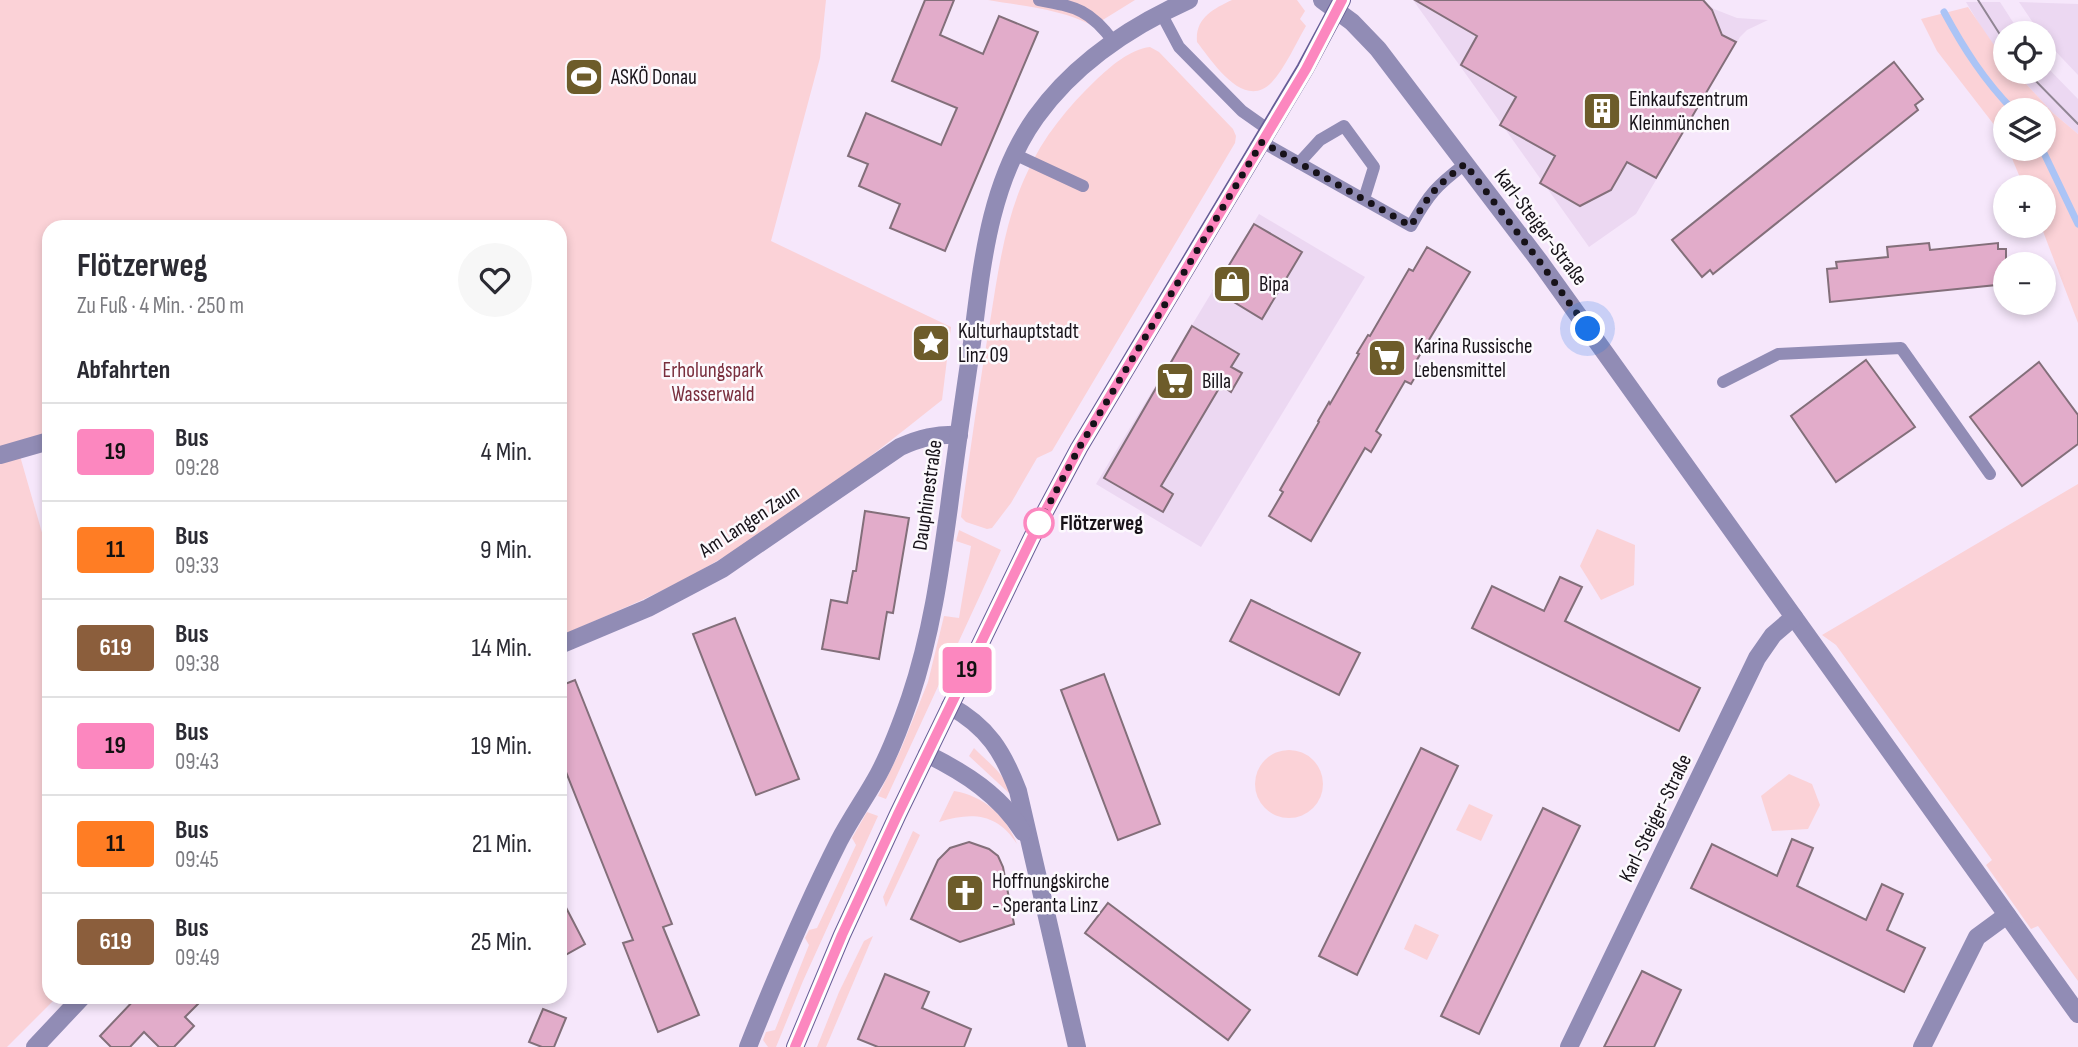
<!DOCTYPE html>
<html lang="de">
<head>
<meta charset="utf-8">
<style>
	body { margin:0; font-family:"Sofia Sans Condensed",sans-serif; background:#f7f7f7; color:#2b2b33; height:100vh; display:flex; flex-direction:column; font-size:26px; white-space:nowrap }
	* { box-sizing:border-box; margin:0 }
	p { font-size:23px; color:#7c7c81 }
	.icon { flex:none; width:38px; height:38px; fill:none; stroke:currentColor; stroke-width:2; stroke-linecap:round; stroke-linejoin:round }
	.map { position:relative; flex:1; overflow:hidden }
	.details { position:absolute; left:42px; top:220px; width:525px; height:784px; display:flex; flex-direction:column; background:#fff; border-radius:21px; box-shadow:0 4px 10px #0003 }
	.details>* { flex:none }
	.badge { padding:0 14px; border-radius:5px; font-size:24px; line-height:46px }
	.fabs { position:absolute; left:1993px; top:21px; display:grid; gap:14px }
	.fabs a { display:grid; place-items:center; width:63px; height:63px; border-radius:50%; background:#fff; box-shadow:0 4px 10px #0003; font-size:35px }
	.you { position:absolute; width:35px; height:35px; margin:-18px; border:5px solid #fff; border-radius:50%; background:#1a73e8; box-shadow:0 0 0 10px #1a73e833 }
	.map>.badge { position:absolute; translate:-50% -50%; box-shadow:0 0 0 4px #fff }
	h2 { padding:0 35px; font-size:26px; line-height:63px }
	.round { display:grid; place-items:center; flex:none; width:74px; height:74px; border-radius:37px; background:#f7f7f7 }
	.summary { display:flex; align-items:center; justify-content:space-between; height:119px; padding:0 35px }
	h1 { font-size:33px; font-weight:700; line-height:52px }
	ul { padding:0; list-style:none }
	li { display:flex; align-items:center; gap:21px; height:98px; padding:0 35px; border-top:2px solid #e1e1e2 }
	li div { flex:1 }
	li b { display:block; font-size:26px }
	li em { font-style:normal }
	li .badge { min-width:77px; font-weight:700; text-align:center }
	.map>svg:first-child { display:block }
	.built { fill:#ecd8f2 }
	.green { fill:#fbd2d7 }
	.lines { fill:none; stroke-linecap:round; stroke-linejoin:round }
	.stream { stroke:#abc4f6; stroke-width:7 }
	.building { fill:#e2acca; stroke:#836f7a; stroke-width:2 }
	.service { stroke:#918cb5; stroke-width:12 }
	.minor { stroke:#918cb5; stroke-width:18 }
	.secondary { stroke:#675d97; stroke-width:18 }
	.tram { stroke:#918694; stroke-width:2 }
	.line-casing { stroke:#fff; stroke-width:16 }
	.line { stroke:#fc87bf; stroke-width:10 }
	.walk { stroke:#171219; stroke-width:7; stroke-dasharray:0 12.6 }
	.stop-dot { fill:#fff; stroke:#fc87bf; stroke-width:3.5 }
	.labels { text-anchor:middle; stroke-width:5; stroke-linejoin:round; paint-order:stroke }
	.poi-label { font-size:21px; fill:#171219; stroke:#fcf9fd; text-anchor:start }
	.street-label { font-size:21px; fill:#171219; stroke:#fcf9fd }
	.park-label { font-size:21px; fill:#792e3d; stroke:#fcf9fd }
	.stop-label { font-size:21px; font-weight:bold; fill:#171219; stroke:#fcf9fd; text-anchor:start }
</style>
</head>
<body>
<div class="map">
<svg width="2078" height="1047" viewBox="0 0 2078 1047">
	<rect width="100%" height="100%" fill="#f6e7fb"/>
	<g class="built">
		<polygon points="1413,0 1703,0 1714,9 1737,18 1768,20 1747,30 1740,37 1636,214 1589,247"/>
		<polygon points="1966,2 2000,2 2020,33 2006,33 2005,61 1984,32"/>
		<polygon points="2019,2 2078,4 2078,75 2044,39 2044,33 2040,33"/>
		<polygon points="2044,64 2078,99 2078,134 2053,113 2015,72 2044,72"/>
		<polygon points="1259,214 1365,277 1201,547 1096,484"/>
	</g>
	<g class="green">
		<path d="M0,0H826L820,58L771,241L951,327L942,400C866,461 781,526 696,573C652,597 606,616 560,636V228H49V433L0,448Z"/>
		<path d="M988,0H1135L1093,26C1063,9 1022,6 988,0Z"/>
		<path d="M1232,0H1297L1305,11L1300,19L1306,26C1296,43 1285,68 1272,82C1244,112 1212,61 1197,42C1195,18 1213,9 1232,0Z"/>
		<polygon points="1968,7 2005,61 2006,72 2015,72 2053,113 2078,134 2078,323 2041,226 2044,226 2044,187 2024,187 2008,149 2044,149 2044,110 2006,110 2005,144 2002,135 1937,51 1921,19"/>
		<path d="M1150,47L1159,52L1233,129L1236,136L1235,143L1052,451L1037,458L1011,503L992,528L987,529L966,522L961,517C970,452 979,387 990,322C998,272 1005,219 1027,173C1043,137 1068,107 1096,80C1110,67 1130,49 1150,47Z"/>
		<polygon points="20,456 49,557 49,998 56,998 7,1047 0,1047 0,462"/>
		<polygon points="2078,484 2078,981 2038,926 2031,929 1986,865 1992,860 1836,645 1822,635"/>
		<polygon points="1597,529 1635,545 1634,585 1601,600 1580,566"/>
		<polygon points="959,530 1001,550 886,799 878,796 901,749 928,682 944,616 959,618 971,546 956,541"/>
		<path d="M974,748C986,761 1008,776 1010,794L969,756Z"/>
		<circle cx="1289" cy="784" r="34"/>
		<polygon points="1789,774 1812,784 1820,805 1808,829 1772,831 1761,796"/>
		<path d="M954,791C984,796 1006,816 1017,844C997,813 972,812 939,822Z"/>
		<polygon points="1469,804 1493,815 1481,841 1456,830"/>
		<polygon points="867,812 878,816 803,981 776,1047 768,1047 763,1040 766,1032 775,1030 809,945 805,938 809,930 817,928 856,845 852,838"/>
		<polygon points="913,831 920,835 886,907 883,897"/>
		<polygon points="1415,924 1439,935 1427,960 1404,949"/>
		<polygon points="873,936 826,1047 817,1047 839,992 864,941"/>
	</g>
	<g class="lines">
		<g class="stream">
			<path d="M1944,12C1964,49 1984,80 2013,110"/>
			<polyline points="2042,149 2078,224"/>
		</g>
	</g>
	<g class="building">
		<polygon points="925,0 954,0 940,35 983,54 999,16 1038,32 945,251 890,228 900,204 859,186 868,164 848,156 866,113 941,145 957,108 892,81"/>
		<polygon points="1415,0 1703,0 1712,10 1722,35 1736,42 1656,178 1627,162 1611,190 1580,206 1540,183 1555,156 1500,125 1516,97 1461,65 1477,36"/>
		<polygon points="1894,62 1923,99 1915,105 1918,110 1713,274 1710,270 1702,277 1672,240"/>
		<polygon points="1254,224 1302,252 1262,319 1214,290"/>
		<polygon points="1929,243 1930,250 1998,243 1998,249 2006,249 2006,284 1830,302 1827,269 1837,268 1836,262 1888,257 1887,247"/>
		<polygon points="1427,247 1470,272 1415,363 1421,367 1411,384 1405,381 1376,431 1381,435 1371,452 1365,448 1311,541 1269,516 1283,492 1280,490 1319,422 1318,421 1329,402 1330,404 1359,354 1357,353 1368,335 1370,336 1409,269 1413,271"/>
		<polygon points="1192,326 1239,354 1231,367 1242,373 1231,392 1221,385 1161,486 1173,494 1163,512 1104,478"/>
		<polygon points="1866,360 1915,427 1836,482 1791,416"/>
		<polygon points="2039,362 2078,415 2078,444 2022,486 1970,417"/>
		<polygon points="865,511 909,518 893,613 887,612 879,659 822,649 831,600 847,603 853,571 856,571"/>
		<polygon points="1560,577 1582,587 1565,621 1700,688 1679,731 1472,628 1492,586 1544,611"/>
		<polygon points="1251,600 1360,653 1339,695 1230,641"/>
		<polygon points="735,618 799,779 756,795 693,634"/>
		<polygon points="1104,674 1160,824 1118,840 1061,690"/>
		<polygon points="575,680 672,924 663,927 699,1015 658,1032 623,943 633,940 560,757 560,686"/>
		<polygon points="1421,748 1458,766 1357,975 1319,956"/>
		<polygon points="1543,808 1580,826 1479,1034 1441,1016"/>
		<polygon points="1792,839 1813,848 1797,886 1866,920 1882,884 1903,894 1887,930 1925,948 1904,992 1691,888 1712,844 1777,876"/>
		<polygon points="969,842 989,849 998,856 1003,867 1014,924 960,942 911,919 938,860 950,848"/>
		<polygon points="560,896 585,944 560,958"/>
		<polygon points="1108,903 1250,1010 1228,1040 1085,933"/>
		<polygon points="1642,971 1681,990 1654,1047 1604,1047"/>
		<polygon points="885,974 929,992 922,1008 971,1029 964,1047 878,1047 858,1039"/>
		<polygon points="136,998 204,998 185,1017 194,1026 174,1047 159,1047 144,1032 130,1047 111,1047 100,1036"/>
		<polygon points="543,1009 566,1018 554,1047 542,1047 529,1042"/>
	</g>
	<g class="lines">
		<g class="service">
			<path d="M1039,0C1077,7 1090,10 1114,42"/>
			<polyline points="1161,13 1179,47 1242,111 1269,130"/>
			<path d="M1262,142L1411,226C1429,194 1436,186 1465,164"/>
			<polyline points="1014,154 1083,186"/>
			<polyline points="1299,163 1320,140 1344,126 1374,167 1364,199"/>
			<polyline points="1723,382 1778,354 1901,348 1990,474"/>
		</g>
		<g class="minor">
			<polyline points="1322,0 1352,22 1378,49 1540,262 2078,1014"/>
			<polyline points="0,455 49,441"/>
			<path d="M560,645L648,608L722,569L900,447C920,438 936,434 959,435"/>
			<path d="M950,706C988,727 1003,752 1018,791L1077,1047"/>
			<path d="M927,754C965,773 1000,795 1023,832"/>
			<polyline points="35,1047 81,998"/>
			<path d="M748,1047C776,977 805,908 839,841C851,818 866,797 878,775C891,751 901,724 910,698C931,636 940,572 949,507C956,452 964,397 972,343C982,265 989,183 1036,117C1074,64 1131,26 1189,0"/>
			<polyline points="1569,1047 1757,658 1773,635 1794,617"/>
			<polyline points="1922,1047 1977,937 2007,915"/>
		</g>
		<polyline class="secondary" points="795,1047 842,935 898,814 1039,523 1079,448 1305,69 1342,0"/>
		<g class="tram">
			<polyline points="1978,0 2006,44"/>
			<polyline points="2027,72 2078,124"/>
		</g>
	</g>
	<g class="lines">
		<g class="line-casing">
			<polyline id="line" points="795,1047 842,935 898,814 1039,523 1079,448 1306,69 1342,0"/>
		</g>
		<use href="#line" class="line"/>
		<path class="walk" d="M1039,523L1079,448L1262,142L1411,226C1429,194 1436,186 1465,164L1540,262L1588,329"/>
	</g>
	<defs>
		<g id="stadium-square" transform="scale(2.0125)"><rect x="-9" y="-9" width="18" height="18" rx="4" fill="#6d5c2a" stroke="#fcf9fd"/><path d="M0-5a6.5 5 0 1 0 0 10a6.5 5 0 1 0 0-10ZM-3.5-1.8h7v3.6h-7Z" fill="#fff"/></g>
		<g id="building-square" transform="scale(2.0125)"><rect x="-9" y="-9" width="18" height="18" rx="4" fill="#6d5c2a" stroke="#fcf9fd"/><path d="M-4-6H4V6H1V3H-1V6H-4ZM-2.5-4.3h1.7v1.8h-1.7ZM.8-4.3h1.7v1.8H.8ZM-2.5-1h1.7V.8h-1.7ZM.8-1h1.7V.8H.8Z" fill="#fff"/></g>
		<g id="shop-square" transform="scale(2.0125)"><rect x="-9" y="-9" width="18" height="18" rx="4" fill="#6d5c2a" stroke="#fcf9fd"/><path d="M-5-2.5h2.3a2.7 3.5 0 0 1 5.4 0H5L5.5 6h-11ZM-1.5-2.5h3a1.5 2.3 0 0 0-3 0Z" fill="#fff"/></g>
		<g id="sight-square" transform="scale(2.0125)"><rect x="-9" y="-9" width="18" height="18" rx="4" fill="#6d5c2a" stroke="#fcf9fd"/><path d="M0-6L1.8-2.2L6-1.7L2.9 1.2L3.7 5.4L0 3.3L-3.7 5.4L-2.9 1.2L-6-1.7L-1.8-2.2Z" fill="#fff"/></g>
		<g id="supermarket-square" transform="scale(2.0125)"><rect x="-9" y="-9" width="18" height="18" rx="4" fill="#6d5c2a" stroke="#fcf9fd"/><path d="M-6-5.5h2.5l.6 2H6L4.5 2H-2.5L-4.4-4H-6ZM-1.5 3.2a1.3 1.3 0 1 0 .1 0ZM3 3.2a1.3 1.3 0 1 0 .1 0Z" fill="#fff"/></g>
		<g id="church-square" transform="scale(2.0125)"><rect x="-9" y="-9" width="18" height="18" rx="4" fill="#6d5c2a" stroke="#fcf9fd"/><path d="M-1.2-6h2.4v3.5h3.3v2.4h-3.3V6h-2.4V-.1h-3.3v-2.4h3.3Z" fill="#fff"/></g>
	</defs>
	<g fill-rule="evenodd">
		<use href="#stadium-square" x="584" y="77"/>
		<use href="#building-square" x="1602" y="111"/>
		<use href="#shop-square" x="1232" y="284"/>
		<use href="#sight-square" x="931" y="343"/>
		<use href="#supermarket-square" x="1387" y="358"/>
		<use href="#supermarket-square" x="1175" y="381"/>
		<use href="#church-square" x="965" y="893"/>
	</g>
	<circle class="stop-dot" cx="1039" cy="523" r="14"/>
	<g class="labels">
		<g class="poi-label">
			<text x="611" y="84">ASKÖ Donau</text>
			<text x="1629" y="106">Einkaufszentrum<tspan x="1629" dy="24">Kleinmünchen</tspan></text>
			<text x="1259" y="291">Bipa</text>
			<text x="958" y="338">Kulturhauptstadt<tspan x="958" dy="24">Linz 09</tspan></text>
			<text x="1414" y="353">Karina Russische<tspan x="1414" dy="24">Lebensmittel</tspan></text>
			<text x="1202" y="388">Billa</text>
			<text x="992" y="888">Hoffnungskirche<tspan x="992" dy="24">- Speranta Linz</tspan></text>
		</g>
		<g class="street-label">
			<text transform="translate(1541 227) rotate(53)" y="7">Karl-Steiger-Straße</text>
			<text transform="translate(927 495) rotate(-82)" y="7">Dauphinestraße</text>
			<text transform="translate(749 521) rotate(-33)" y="7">Am Langen Zaun</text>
			<text transform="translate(1655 818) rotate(-64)" y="7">Karl-Steiger-Straße</text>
		</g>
		<g class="park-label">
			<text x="713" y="377">Erholungspark<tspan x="713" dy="24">Wasserwald</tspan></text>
		</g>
		<g class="stop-label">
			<text x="1060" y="530">Flötzerweg</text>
		</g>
	</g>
</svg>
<div class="fabs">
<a><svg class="icon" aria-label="locate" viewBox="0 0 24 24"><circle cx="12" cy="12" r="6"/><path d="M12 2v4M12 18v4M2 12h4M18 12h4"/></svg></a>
<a><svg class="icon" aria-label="layers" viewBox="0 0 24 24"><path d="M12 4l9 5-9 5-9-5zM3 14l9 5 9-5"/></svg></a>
<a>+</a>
<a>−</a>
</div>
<div class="you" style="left:1588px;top:329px"></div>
<b class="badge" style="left:967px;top:670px;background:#fc87bf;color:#111">19</b>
<section class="details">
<div class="summary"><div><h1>Flötzerweg</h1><p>Zu Fuß · 4 Min. · 250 m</p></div><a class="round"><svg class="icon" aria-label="heart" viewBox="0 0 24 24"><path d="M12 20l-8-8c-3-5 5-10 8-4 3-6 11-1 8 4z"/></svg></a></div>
<h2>Abfahrten</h2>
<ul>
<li><span class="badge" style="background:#fc87bf;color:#111">19</span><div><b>Bus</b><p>09:28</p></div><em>4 Min.</em></li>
<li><span class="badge" style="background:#ff7d24;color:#111">11</span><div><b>Bus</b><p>09:33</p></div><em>9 Min.</em></li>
<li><span class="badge" style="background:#8b5e3c;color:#fff">619</span><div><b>Bus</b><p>09:38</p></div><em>14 Min.</em></li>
<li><span class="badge" style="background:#fc87bf;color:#111">19</span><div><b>Bus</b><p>09:43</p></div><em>19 Min.</em></li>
<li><span class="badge" style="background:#ff7d24;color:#111">11</span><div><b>Bus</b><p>09:45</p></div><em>21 Min.</em></li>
<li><span class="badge" style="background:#8b5e3c;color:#fff">619</span><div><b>Bus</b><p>09:49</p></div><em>25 Min.</em></li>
</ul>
</section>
</div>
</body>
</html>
